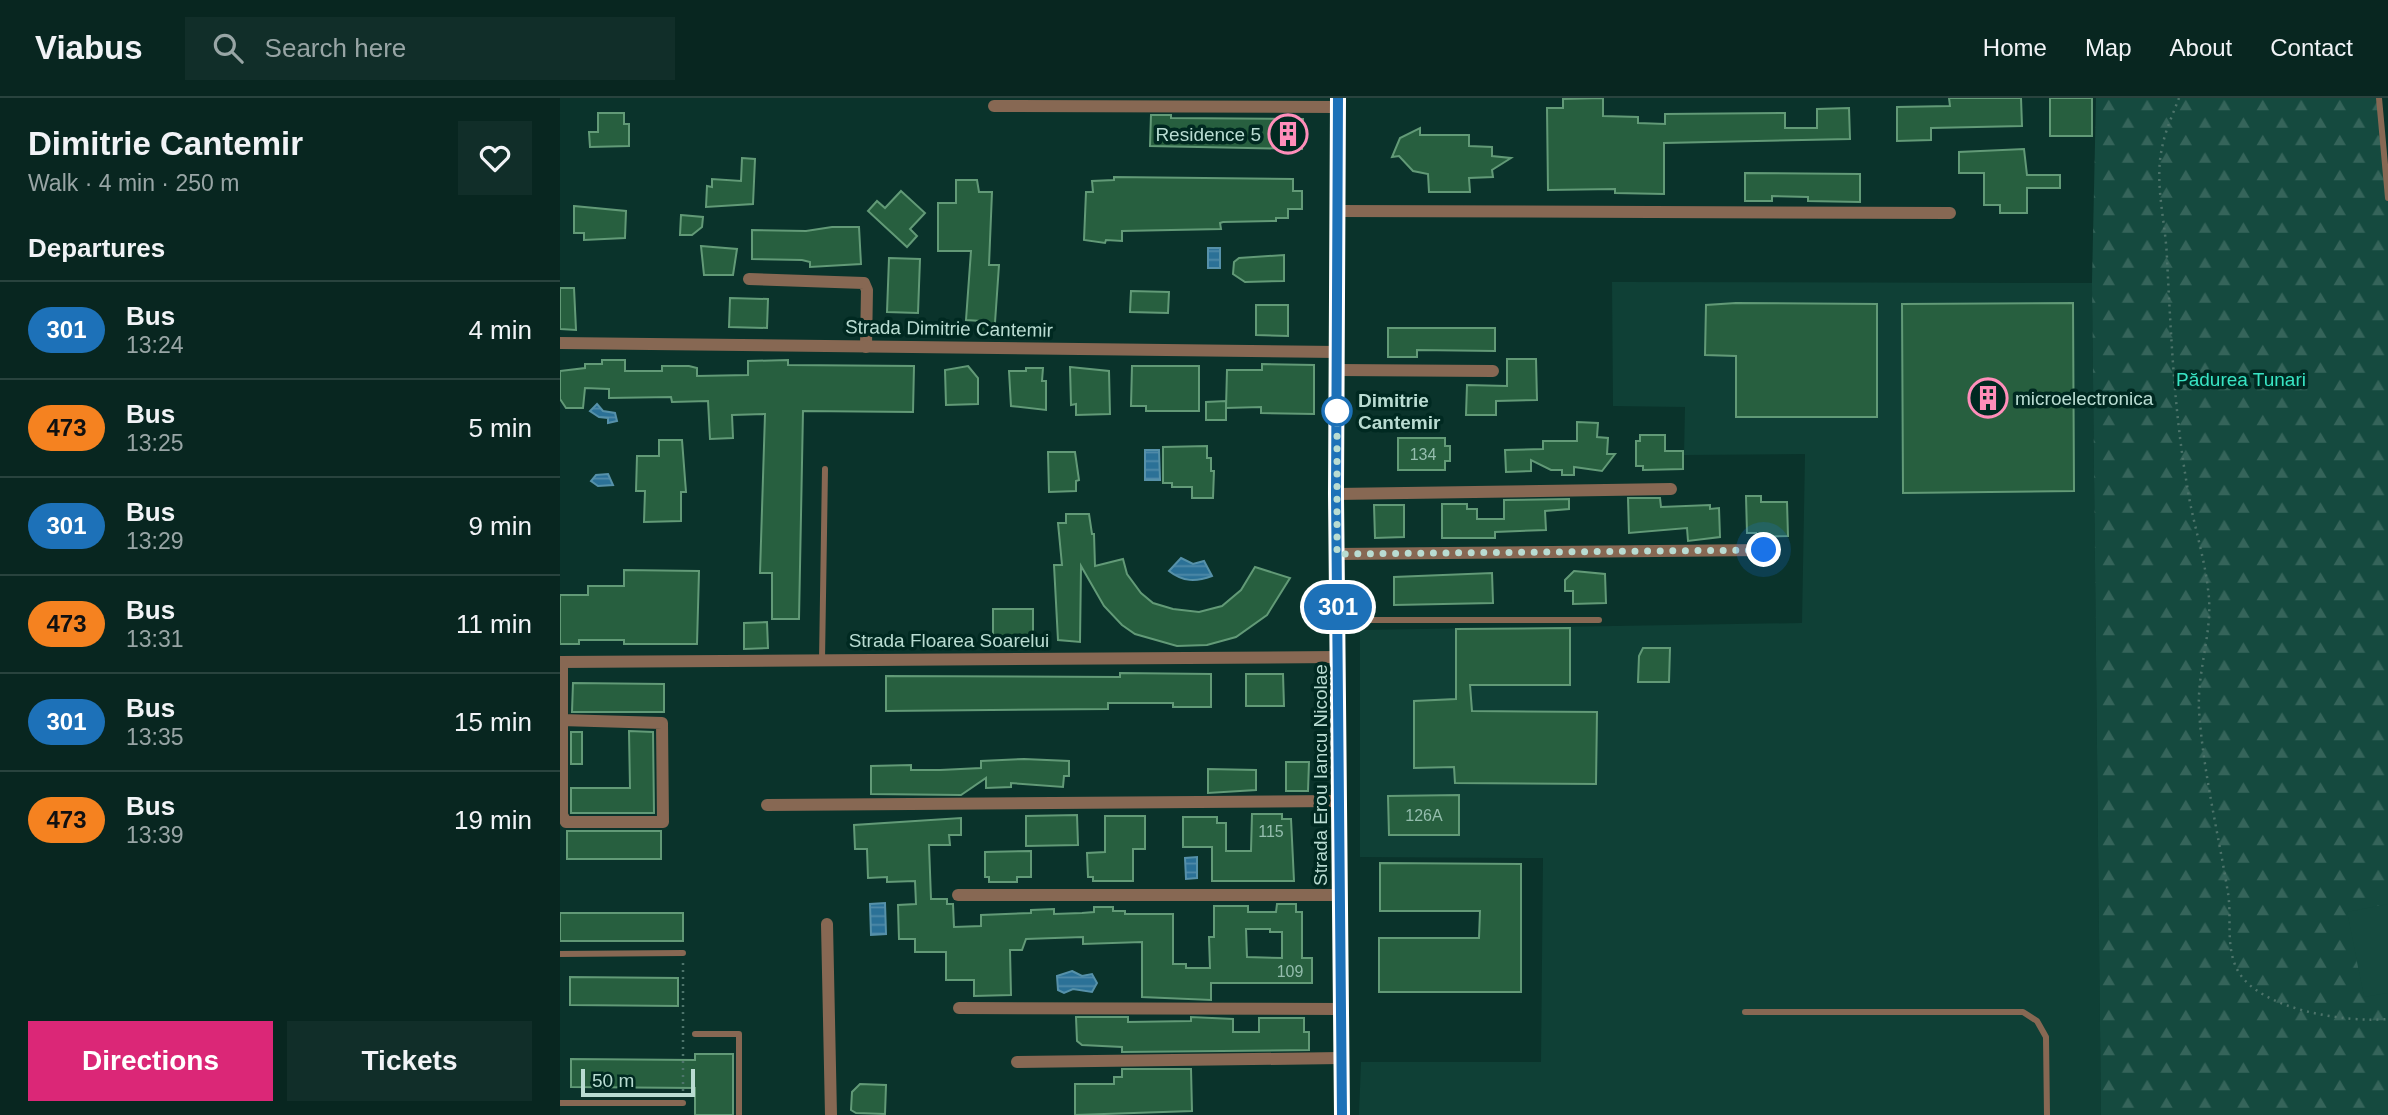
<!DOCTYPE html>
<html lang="en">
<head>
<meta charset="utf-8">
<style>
	body { margin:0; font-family:Arial,sans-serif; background:#112e29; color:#f1f3f6; height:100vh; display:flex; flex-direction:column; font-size:26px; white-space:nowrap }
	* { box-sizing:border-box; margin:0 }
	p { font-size:23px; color:#98a5a5 }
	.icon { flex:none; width:38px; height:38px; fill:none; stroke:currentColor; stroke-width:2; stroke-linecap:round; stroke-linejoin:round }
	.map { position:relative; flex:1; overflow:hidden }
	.side { display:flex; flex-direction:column; background:#082620; width:560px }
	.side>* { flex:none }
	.badge { padding:0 14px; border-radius:23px; font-size:24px; line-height:46px }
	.scale { position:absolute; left:21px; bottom:18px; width:114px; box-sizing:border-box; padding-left:7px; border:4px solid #b9dcd2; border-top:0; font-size:19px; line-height:24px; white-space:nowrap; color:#b9dcd2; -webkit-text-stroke:5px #002921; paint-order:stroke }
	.you { position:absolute; width:35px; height:35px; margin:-18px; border:5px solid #fff; border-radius:50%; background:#1a73e8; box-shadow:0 0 0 10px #1a73e833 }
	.map>.badge { position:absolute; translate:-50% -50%; box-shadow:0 0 0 4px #fff }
	h2 { padding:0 28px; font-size:26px; line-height:63px }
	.round { display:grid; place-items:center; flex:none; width:74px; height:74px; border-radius:0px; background:#112e29 }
	.headline { display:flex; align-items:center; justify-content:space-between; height:119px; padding:0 28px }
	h1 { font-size:33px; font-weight:700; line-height:52px }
	.cta { display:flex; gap:14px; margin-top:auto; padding:14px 28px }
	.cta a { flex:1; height:80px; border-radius:0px; background:#db2777; color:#fff; font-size:28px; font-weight:700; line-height:80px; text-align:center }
	.cta a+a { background:#112e29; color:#f1f3f6 }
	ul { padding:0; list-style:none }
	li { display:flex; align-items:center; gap:21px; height:98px; padding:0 28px; border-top:2px solid #29433e }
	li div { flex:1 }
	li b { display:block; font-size:26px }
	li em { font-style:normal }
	li .badge { min-width:77px; font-weight:700; text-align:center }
	header { display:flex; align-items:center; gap:42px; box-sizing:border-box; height:98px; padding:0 35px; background:#082620; border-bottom:2px solid #29433e }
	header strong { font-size:33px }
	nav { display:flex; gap:38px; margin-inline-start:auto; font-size:24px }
	.search { width:490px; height:63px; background:#112e29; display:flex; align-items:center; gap:18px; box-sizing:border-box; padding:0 24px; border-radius:0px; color:#98a5a5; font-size:26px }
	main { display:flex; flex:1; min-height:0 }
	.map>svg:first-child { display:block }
	.built { fill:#0f4036 }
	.forest { fill:url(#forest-firs) }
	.park { fill:#154a3f }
	.water { fill:url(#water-rules); stroke:#5691a9; stroke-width:2 }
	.building { fill:#275f3f; stroke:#629a77; stroke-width:2; fill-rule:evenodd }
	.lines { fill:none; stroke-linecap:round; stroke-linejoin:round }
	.path { stroke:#4d746b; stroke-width:2.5; stroke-dasharray:2 5; stroke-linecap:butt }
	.service { stroke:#876853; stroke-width:6 }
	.minor { stroke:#876853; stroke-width:12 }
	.tertiary { stroke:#876853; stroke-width:14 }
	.line-casing { stroke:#fff; stroke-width:16 }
	.line { stroke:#1d71b8; stroke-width:10 }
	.walk { stroke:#b9dcd2; stroke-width:7; stroke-dasharray:0 12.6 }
	.stop-dot { fill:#fff; stroke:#1d71b8; stroke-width:3.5 }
	.labels { text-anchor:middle; stroke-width:7; stroke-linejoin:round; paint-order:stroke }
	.number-label { font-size:16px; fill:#94bdad }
	.poi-label { font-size:19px; fill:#b9dcd2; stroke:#002921; text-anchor:end }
	.street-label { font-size:19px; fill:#b9dcd2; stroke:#002921 }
	.park-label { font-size:19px; fill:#38e5c4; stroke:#002921 }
	.stop-label { font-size:19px; font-weight:bold; fill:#b9dcd2; stroke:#002921; text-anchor:start }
</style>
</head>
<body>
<header>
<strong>Viabus</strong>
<div class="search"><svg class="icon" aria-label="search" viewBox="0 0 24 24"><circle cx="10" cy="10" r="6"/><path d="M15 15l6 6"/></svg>Search here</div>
<nav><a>Home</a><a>Map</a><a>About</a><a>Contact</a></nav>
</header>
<main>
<section class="side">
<div class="headline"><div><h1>Dimitrie Cantemir</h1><p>Walk · 4 min · 250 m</p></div><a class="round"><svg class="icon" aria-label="heart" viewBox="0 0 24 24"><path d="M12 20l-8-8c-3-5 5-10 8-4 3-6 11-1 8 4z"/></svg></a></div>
<h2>Departures</h2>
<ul>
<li><span class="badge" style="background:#1d71b8;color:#fff">301</span><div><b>Bus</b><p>13:24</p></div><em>4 min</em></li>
<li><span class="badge" style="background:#f58220;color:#111">473</span><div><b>Bus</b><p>13:25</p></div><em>5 min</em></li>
<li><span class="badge" style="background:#1d71b8;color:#fff">301</span><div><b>Bus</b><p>13:29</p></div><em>9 min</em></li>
<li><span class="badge" style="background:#f58220;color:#111">473</span><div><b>Bus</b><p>13:31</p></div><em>11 min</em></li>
<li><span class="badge" style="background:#1d71b8;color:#fff">301</span><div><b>Bus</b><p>13:35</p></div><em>15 min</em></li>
<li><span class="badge" style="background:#f58220;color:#111">473</span><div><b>Bus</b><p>13:39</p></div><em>19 min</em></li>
</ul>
<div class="cta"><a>Directions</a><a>Tickets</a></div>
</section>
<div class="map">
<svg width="1828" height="1017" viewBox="0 0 1828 1017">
	<defs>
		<pattern id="forest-firs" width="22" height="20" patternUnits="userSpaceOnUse" patternTransform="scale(1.75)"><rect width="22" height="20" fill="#154a3f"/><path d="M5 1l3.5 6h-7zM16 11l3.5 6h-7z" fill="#35645a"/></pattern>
		<pattern id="water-rules" width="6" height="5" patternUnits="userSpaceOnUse" patternTransform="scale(1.75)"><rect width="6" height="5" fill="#2b7197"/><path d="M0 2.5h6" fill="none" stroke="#518ba9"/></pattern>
	</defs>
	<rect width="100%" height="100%" fill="#0a332b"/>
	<polygon class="built" points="1052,184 1532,185 1541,1017 799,1017 801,964 981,964 983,760 800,759 800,532 1242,525 1245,356 1124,357 1125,309 1053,308"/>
	<polygon class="forest" points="1536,0 1819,0 1828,99 1828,1017 1541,1017 1532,185"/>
	<polygon class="park" points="1828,806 1828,895 1804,899 1787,814"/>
	<g class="water">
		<rect x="648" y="150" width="12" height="20"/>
		<polygon points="37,306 43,313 55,315 57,323 48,325 48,320 39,319 30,313"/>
		<polygon points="585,352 599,352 600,382 585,382"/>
		<polygon points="48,376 53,387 38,388 31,383 36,377"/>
		<path d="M621,460L633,466L644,463L652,478C636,484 623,484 609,473Z"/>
		<polygon points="637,759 637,780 626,781 625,760"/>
		<polygon points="325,805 326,836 311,837 310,806"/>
		<polygon points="512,873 522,878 532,876 537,885 532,894 513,891 504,895 498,892 497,878"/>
	</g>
	<g class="building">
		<polygon points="1043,0 1043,18 1078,19 1078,25 1105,26 1105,16 1225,15 1225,30 1257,30 1257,11 1289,10 1290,41 1104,45 1104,96 1055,95 1055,91 988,92 987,10 1003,10 1003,1"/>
		<polygon points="1389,0 1461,0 1462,28 1371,30 1371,42 1337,43 1337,9 1390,8"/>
		<rect x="1490" y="0" width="42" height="38"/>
		<polygon points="38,15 64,15 64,26 69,26 69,48 30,49 29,34 38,34"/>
		<polygon points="591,17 611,17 611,20 743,21 742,51 590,48"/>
		<polygon points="860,30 860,37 909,37 909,48 932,49 932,58 951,60 932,72 933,79 909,80 910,94 869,94 868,76 853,73 839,58 832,59 840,40"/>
		<polygon points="1464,51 1467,77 1500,77 1500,90 1467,90 1467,115 1440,115 1440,107 1424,107 1424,75 1399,75 1399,54"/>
		<polygon points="182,60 195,61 193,106 146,109 147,88 152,89 152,81 181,83"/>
		<polygon points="1185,75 1300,76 1300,104 1248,103 1248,99 1212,98 1212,103 1185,103"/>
		<polygon points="554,79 733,81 733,93 742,93 742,111 728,111 728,120 716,120 716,123 663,124 660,125 661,131 562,133 562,143 546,142 545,145 524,142 526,94 533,94 532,83 554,82"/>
		<polygon points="396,82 417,82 419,94 432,94 429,167 439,167 434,239 420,238 421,223 406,222 411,153 378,153 378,105 396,105"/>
		<polygon points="341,93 365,115 350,131 357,138 347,149 308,113 317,103 325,110"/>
		<polygon points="14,108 66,113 65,140 24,142 24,135 14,135"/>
		<polygon points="121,117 143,119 142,129 132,137 120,137"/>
		<polygon points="272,129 299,129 301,166 250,169 250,164 242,162 192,161 192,132 246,133"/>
		<polygon points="141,148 177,151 173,177 144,177"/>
		<polygon points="724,157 724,183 685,184 673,176 674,164 679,160"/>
		<polygon points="329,160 360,161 358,215 327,214"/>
		<polygon points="0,190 14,190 16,232 0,231"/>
		<polygon points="571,193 609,194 608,215 570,214"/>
		<polygon points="170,200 208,201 207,230 169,229"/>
		<polygon points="1176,205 1317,206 1317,319 1176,319 1176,258 1145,257 1146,207"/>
		<polygon points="1513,205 1514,393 1343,395 1342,206"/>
		<polygon points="696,207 728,207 728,238 696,237"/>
		<polygon points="828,230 935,230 935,253 857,252 857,259 828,259"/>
		<polygon points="947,261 976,261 977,302 936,303 936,317 906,317 907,287 947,288"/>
		<polygon points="42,262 65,262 65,273 102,273 102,268 129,268 137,270 137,278 188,277 188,263 228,262 228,267 354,268 353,314 243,313 239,521 212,521 212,475 200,475 205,316 172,317 173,340 150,341 148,303 112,304 111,299 49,300 49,291 25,290 23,310 6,310 0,301 0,273 25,270 25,266 42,266"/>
		<polygon points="702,266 754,267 754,316 701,315 701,309 666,310 667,272 702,272"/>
		<polygon points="408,268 418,280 418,306 386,307 385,272"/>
		<polygon points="572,268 639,268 639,313 586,313 586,308 571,308"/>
		<polygon points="510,269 549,273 550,316 516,317 516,306 511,307"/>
		<polygon points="466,270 483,270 482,283 486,283 486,312 451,308 449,273 466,273"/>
		<polygon points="666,303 666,322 646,322 646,304"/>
		<polygon points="1017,324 1038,325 1037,339 1048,340 1047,356 1055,356 1042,373 1014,369 1014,377 1002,377 1002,372 991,372 971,362 971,373 946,374 945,352 983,351 983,343 1017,343"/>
		<polygon points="1080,337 1105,337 1105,353 1123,353 1123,371 1083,372 1083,368 1076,368 1076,343 1080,343"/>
		<polygon points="838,340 885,340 885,348 890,348 890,363 885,363 885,372 838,372"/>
		<polygon points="99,342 122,342 126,394 121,394 121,423 84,424 85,393 76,393 77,358 99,358"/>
		<polygon points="647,348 647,360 651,360 651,373 654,373 653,400 632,400 632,389 612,389 612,385 603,385 603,349"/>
		<polygon points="488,354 515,354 519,382 516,383 516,393 489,394"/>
		<polygon points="1186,398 1201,398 1201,404 1227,404 1228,438 1196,439 1196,435 1187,435"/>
		<polygon points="1068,400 1100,400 1101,409 1150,407 1150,411 1159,410 1160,439 1128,443 1127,430 1069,435"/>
		<polygon points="1009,401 1009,411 985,413 986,432 935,434 935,440 882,440 882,406 907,406 907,411 917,411 917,421 944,421 944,402"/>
		<polygon points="814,407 844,407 844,439 815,440"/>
		<polygon points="506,416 529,416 532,436 534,436 535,468 563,461 567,476 581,495 593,505 613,511 639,514 662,508 681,492 695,469 730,480 707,517 676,539 647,547 617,548 575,536 562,527 544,508 521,468 520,544 498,542 494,467 502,467 498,425 506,425"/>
		<polygon points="64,472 139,473 137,546 64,546 64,542 19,542 19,546 0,546 0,497 28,497 28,488 64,488"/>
		<polygon points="1014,473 1045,476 1046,505 1013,506 1013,493 1005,493 1005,482"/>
		<polygon points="932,475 933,505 834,507 834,479"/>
		<rect x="433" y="511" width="40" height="35"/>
		<polygon points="207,524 208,550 184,551 184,525"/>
		<polygon points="1010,530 1010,587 910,587 912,613 1037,614 1036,686 895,685 894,669 854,670 854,603 896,601 896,531"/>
		<polygon points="1083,550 1110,550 1109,584 1078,584 1079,558"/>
		<polygon points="560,575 651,576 651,609 613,609 613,605 548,605 548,611 326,613 326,578 560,579"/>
		<polygon points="686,576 723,576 724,608 686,608"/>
		<polygon points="13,585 104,586 104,614 12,614"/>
		<polygon points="69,633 93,634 94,715 11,715 11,690 70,690"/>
		<rect x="11" y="634" width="11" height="32"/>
		<polygon points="464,661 509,663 509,678 504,678 503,689 451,685 451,689 426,690 426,680 401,697 311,696 311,668 351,667 351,672 380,672 421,670 421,663"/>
		<polygon points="726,664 749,664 748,693 726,693"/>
		<polygon points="648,671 696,672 696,692 648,695"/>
		<polygon points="899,697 899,737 829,737 828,698"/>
		<polygon points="692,716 722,716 722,721 731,721 734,783 652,783 652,749 623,749 623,719 657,719 657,725 666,725 666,753 691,753"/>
		<polygon points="517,717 518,747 466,748 466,718"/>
		<polygon points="545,718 585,718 585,751 573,751 573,783 533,783 533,779 528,779 527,755 545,754"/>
		<path d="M401,720V737H389L390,747H369L371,801H387V806H393L394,829L421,828V817L471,815V812L494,811V816L522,815L534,814V809H553V813H565V816H613V866H626V870H650L649,839H654V808H688V814H716L717,806H736V814H742V860H752V885H651V902L582,899V844L523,846V839L466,841L462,852H450L451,897L414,898V882H386V854H355V841H339L338,807L356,806L355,783L327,784V779L308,780L307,751H295L294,727ZM686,831H710V834H722V860L687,859Z"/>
		<rect x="7" y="733" width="94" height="28"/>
		<polygon points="471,753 471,779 457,779 457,784 429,784 429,779 425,779 425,754"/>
		<polygon points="820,765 961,766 961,894 819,894 819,840 919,840 920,813 820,813"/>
		<rect x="0" y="815" width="123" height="28"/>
		<polygon points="10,879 118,880 118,908 10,907"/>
		<polygon points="516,919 568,919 568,924 631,923 631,919 673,921 673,934 699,934 699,920 744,920 744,934 749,934 749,952 562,954 562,949 522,947 517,943"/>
		<polygon points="135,956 173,956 173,1017 135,1017 135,990 11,989 11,961 135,962"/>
		<polygon points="562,971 631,971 632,1013 515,1017 515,986 554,986 554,979 562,979"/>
		<polygon points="300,986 326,987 325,1016 296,1015 291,1012 292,994"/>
	</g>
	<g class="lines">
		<g class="path">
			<path d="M1619,0C1613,16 1605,33 1602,50C1594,86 1606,125 1607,161C1611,236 1614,312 1627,387C1632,422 1644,456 1648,491C1654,531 1637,571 1639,612C1643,673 1658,734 1668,795C1672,819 1665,850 1678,873C1700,912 1787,925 1828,921"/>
			<polyline points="123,865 123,995"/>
		</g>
		<g class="service">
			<polyline points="1819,0 1828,100"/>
			<polyline points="778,522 1039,522"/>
			<polyline points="262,562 265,371"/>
			<polyline points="0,856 123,855"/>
			<polyline points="1185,914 1463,914 1477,923 1486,939 1487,1017"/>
			<polyline points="135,936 179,936 179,1017"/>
			<polyline points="0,1005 123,1005"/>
		</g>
		<g class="minor">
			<polyline points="434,8 778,9"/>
			<polyline points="777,113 1390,115"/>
			<polyline points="189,181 304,185 307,192 306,249"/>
			<polyline points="0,245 777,254"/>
			<polyline points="777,272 933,273"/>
			<polyline points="776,396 1111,391"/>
			<polyline points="777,456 1204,452"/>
			<polyline points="0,564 778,559"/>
			<polyline points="1,622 102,625 103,724 6,724 2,717 2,564"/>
			<polyline points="207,707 779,703"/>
			<polyline points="398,797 780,797"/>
			<polyline points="267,826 271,1017"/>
			<polyline points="399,910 781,911"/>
			<polyline points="457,964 781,960"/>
		</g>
		<polyline class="tertiary" points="778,0 776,396 782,1017"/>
	</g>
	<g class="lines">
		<g class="line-casing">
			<polyline id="line" points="778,0 776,396 782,1017"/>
		</g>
		<use href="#line" class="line"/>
		<polyline class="walk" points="777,313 777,456 1204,452"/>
	</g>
	<defs>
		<g id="building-ring" transform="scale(2.0125)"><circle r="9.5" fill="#002921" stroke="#ff8eba" stroke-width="1.5"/><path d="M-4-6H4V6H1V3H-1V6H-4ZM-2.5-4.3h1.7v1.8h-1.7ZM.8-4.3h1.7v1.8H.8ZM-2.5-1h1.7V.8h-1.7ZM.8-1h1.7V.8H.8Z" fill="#ff8eba"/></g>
	</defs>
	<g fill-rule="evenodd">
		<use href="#building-ring" x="728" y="36"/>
		<use href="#building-ring" x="1428" y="300"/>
	</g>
	<circle class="stop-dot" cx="777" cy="313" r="14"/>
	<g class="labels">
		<g class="number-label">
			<text x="863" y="362">134</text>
			<text x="864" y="723">126A</text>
			<text x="711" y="739">115</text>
			<text x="730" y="879">109</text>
		</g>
		<g class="poi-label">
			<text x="701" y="43">Residence 5</text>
			<text x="1455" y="307" text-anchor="start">microelectronica</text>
		</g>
		<g class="street-label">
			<text transform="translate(389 230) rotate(1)" y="7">Strada Dimitrie Cantemir</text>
			<text x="389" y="549">Strada Floarea Soarelui</text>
			<text transform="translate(760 677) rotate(-90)" y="7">Strada Erou Iancu Nicolae</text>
		</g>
		<g class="park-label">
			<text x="1681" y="288">Pădurea Tunari</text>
		</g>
		<g class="stop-label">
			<text x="798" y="309">Dimitrie<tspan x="798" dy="22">Cantemir</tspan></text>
		</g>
	</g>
</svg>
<div class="scale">50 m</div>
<div class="you" style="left:1204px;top:452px"></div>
<b class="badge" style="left:778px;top:509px;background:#1d71b8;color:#fff">301</b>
</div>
</main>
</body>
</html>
